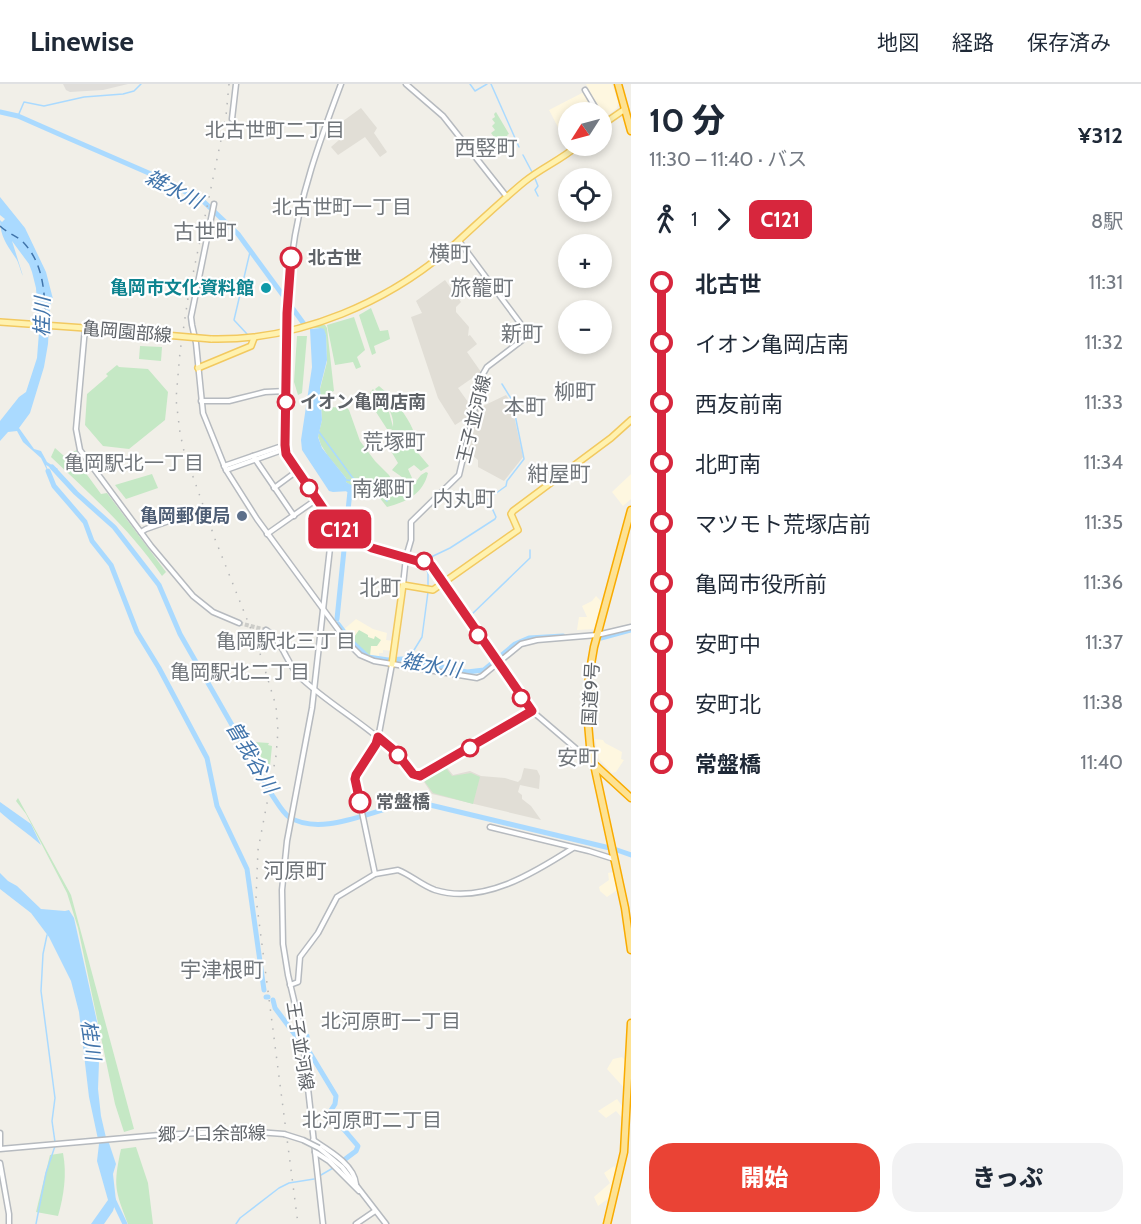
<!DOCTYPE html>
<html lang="ja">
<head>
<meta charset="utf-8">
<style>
	body { margin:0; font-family:Cabin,"Noto Sans JP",sans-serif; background:#f2f2f3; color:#1f2937; height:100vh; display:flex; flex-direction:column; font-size:22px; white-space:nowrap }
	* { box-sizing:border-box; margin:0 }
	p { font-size:20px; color:#747a83 }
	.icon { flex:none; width:33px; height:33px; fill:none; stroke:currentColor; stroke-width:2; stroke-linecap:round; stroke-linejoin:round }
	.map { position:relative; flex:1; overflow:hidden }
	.side { display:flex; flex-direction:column; background:#fff; width:510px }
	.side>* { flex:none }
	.badge { padding:0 12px; border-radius:9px; font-size:21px; line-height:39px }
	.needle { width:39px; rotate:234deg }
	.buttons { position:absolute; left:558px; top:18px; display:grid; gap:12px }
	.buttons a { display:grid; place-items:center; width:54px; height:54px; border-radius:50%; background:#fff; box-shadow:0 3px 9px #0003; font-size:30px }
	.map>.badge { position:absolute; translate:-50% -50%; box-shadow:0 0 0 3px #fff }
	.legs { display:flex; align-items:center; gap:9px; height:66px; padding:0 18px; font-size:20px }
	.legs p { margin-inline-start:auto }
	.summary { display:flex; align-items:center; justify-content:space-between; height:102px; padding:0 18px }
	h1 { font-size:33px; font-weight:800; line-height:45px }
	.button { display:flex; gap:12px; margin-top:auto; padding:12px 18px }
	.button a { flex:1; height:69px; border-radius:24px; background:#ea4335; color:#fff; font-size:24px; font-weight:800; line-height:69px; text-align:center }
	.button a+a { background:#f2f2f3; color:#1f2937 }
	ul { padding:0 18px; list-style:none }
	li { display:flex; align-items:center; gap:21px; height:60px; font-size:22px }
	li i { display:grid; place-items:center; width:9px; height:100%; margin:0 8px; background:currentColor }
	li i::after { content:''; width:15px; height:15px; margin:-8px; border:4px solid; border-radius:50%; background:#fff }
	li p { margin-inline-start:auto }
	li:first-child i { background:linear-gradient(#0000 50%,currentColor 0) }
	li:last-child i { background:linear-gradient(currentColor 50%,#0000 0) }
	header { display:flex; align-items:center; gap:36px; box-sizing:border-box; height:84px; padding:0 30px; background:#fff; border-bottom:2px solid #e0e1e3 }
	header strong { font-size:28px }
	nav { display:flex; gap:33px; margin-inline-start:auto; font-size:21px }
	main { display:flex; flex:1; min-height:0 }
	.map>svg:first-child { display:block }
	.commercial { fill:#fef7e0 }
	.industrial { fill:#e0deda }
	.education { fill:#e1ded6 }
	.green { fill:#c5e8c5 }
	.water { fill:#aadaff }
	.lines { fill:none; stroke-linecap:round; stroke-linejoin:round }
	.stream { stroke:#aadaff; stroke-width:1.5 }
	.river { stroke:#aadaff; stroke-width:5 }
	.ferry { stroke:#4174aa; stroke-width:1.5; stroke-dasharray:8 6; stroke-linecap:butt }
	.secondary-tunnel { stroke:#ccccc8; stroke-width:4; stroke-dasharray:4 2; stroke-linecap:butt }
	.secondary-casing { stroke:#b6babf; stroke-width:7 }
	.primary-casing { stroke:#f2c960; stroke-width:8 }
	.highway-casing { stroke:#f9ab00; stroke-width:9 }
	.secondary { stroke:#fff; stroke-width:4 }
	.primary { stroke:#fff2af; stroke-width:5 }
	.highway { stroke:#fde293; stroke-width:6 }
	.rail { stroke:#b6b7b8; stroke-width:1.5; stroke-dasharray:1.5 8; stroke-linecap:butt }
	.secondary-bridge-casing { stroke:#b6babf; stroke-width:7; stroke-linecap:butt }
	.primary-bridge-casing { stroke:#f2c960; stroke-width:8; stroke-linecap:butt }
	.secondary-bridge { stroke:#fff; stroke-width:4 }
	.primary-bridge { stroke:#fff2af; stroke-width:5 }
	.line-1-casing { stroke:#fff; stroke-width:14 }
	.line-1 { stroke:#d7263d; stroke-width:9 }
	.stop-1-dot { fill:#fff; stroke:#d7263d; stroke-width:3 }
	.culture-dot { fill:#0f9aa8; stroke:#fff; stroke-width:2 }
	.service-dot { fill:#5c6f8a; stroke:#fff; stroke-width:2 }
	.labels { text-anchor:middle; stroke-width:4.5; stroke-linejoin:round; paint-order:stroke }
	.stop-label { font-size:18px; font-weight:bold; fill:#5f6368; stroke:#fff; text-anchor:start }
	.culture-label { font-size:18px; font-weight:bold; fill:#0d838f; stroke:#fff; text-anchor:end }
	.street-label { font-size:18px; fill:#5f6368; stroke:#fff }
	.service-label { font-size:18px; font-weight:bold; fill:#4e5e75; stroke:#fff; text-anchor:end }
	.neighbourhood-label { font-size:20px; fill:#70757a; stroke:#fff }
	.water-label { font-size:20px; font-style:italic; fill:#4174aa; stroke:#fff }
	.quarter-label { font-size:21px; fill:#70757a; stroke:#fff }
</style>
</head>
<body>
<header>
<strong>Linewise</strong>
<nav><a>地図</a><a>経路</a><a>保存済み</a></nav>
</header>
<main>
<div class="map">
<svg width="631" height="1140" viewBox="0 0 631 1140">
	<rect width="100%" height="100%" fill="#f1efe8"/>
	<g class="commercial">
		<polygon points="586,0 612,0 618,18 617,24 604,35"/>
		<polygon points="584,8 596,28 568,28 568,58 559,45 549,26"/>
		<polygon points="631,390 631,415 623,422 612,408"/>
		<polygon points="596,512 603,519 595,545 577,546 579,533 587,533 582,522 592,517"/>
		<polygon points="356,535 373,545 387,549 386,556 394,557 392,567 383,566 383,569 379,569 379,573 365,570 343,546"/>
		<polygon points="595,655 603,656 605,659 622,668 621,675 624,676 616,688 612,689 599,675"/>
		<polygon points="613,788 617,806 607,813 600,807 599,803 609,796 608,789"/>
		<polygon points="622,973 627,978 626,1006 607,985 613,975"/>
		<polygon points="617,1015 622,1022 626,1021 625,1037 616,1027 606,1034 598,1027"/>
		<polygon points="614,1082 618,1088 613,1111 598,1122 594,1113 610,1099 604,1089"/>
	</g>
	<polygon class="industrial" points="63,0 128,0 103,6 70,8 66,6"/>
	<g class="education">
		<polygon points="361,24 377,44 374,49 387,68 380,73 365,53 338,71 331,63 339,56 332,45"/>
		<polygon points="445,196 461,218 456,223 456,228 469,243 468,252 470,251 477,260 467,268 481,288 458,304 473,325 471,331 455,341 438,314 411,233 422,229 416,217"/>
		<polygon points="506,311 511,318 523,373 504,397 478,383 478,376 466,366 476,322 481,323"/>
		<polygon points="445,681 453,691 470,687 481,692 505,694 518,698 521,695 524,684 537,686 540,692 539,705 520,701 518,708 522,711 522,715 531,722 541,736 432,710 424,698 425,693"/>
	</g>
	<g class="green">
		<polygon points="496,28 509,50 507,51 509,54 497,65 494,60 497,57 491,49 495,46 492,42 495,39 492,35 495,33 494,30"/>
		<polygon points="371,224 380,247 388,246 390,255 374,262 376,269 372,271 359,231"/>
		<polygon points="354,233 365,266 357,273 361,283 356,285 353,278 335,281 327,241"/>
		<path d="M316,240L325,241L327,244L334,307L327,310L330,323L347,324L349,326L360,357L375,377L389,391L400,411L404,413L421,391L426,388L428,389C423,410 406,418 387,423L379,413L371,408L360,410L352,406L353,403L346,398V394L328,372L321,361L318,352L322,336L320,305L327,278L326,251L319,244H311Z"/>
		<polygon points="297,252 307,252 302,309 298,311 294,298"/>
		<polygon points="140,262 162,263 161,277 139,275"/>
		<polygon points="117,281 119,283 148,285 168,308 165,336 129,365 103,362 85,341 87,310 108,292 106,290"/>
		<path d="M379,302C394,314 415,340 417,360L395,357L389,348L392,345H387L376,328L378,325L370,309L373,305L389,328L393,343C395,329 383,316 375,305Z"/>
		<polygon points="396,361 413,363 429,382 421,387 414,381 408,385 412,394 409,398 392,386 398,379 391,367"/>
		<path d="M55,364L64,372L77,366L80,372L77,377L101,410L107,409L166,488L162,492C131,446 91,411 51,373Z"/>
		<polygon points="152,390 158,404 126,415 115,401"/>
		<polygon points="359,546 368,551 368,553 374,555 375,552 381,556 377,562 371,562 370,572 365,570 352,556"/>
		<polygon points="254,658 269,659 268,661 272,662 270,682 266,684"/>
		<polygon points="445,683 452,692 471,689 480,693 473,720 433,709 425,698 426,694"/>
		<polygon points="18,714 71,811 134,1045 124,1048 115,1020 78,844 67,809 26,730 16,717"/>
		<path d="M136,1063L148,1099L153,1140H128C115,1106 113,1102 121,1065Z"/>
		<path d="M63,1069C67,1090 64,1111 58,1132L36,1128L50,1071Z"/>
	</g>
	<g class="water">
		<path d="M0,113L25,144L46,188L53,215L50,222L48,260L44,283L30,329L19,344L34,365L41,367L47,378L58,385L56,387L46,381L50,392L41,374L23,358L17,347L8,348L0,357V337L19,313L26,308L37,274L39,248L36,204L32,188L29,180L12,157L23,192C20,186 19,178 15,173C7,161 0,152 0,136L2,138L5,135L0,131Z"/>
		<polygon points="321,244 324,245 326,251 327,276 320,304 322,336 318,353 322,364 346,394 346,398 353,402 350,407 333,408 329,407 302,366 301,356 312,283 310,245"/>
		<path d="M0,718L31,740L41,761C28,749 13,740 0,728Z"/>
		<polygon points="0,789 8,797 17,802 41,825 65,827 69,826 74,834 100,951 98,1005 101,1032 107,1058 109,1059 116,1080 113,1090 116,1117 113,1127 104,1140 91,1140 108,1116 97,1077 99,1060 89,1013 79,928 71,897 49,853 31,829 0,805"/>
	</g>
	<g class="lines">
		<g class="stream">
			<polyline points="470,0 475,7 487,0"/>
			<polyline points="491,0 519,63"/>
			<polyline points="18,32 24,18 44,22 84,13 123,10 134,7 141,0"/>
			<polyline points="523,71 532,88"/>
			<polyline points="534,92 538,102 535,106 538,112"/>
			<polyline points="247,250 234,236 250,168"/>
			<polyline points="319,348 352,393 360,399 375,401 387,417"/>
			<polyline points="346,396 357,397"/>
			<polyline points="429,474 450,464 495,435 496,433 488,415 506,402 507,397 524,375 512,316 502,300"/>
			<polyline points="424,480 428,489 428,503"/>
			<polyline points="470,532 530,474 530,466"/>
			<polyline points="408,576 422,553 428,508"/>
			<polyline points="47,851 43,870 41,907 55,1014 52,1037 55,1058"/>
			<polyline points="321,1091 333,1084"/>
			<polyline points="36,1140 46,1089 55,1062"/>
			<polyline points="236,1140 240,1134 279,1104 289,1099 314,1095"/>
		</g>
		<g class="river">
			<polyline points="0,28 18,32 68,54 151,90 203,117 238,150 304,240"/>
			<path d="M52,383L76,409L114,443L159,501L180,550L272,711C277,718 282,728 289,733C321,753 369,727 402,721C410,720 418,720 426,720L614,765L631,771"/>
			<polyline points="48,387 54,402 85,438 92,457 111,481 137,548 159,584 207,674 217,722 247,785 264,906"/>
			<polyline points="337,535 350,407 346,404"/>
			<polyline points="338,540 351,557 368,573 388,576 402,575 467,588 484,586 515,560 529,554 563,552"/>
			<polyline points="601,554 631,546"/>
			<polyline points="266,913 268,913"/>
			<polyline points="273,916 275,924 296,952 307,952 307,958"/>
			<polyline points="307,964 336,1012 335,1020 330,1028"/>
			<polyline points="335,1035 358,1062 356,1067 344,1076"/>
			<polyline points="113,1115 125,1140"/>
		</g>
		<g class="ferry">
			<path d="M0,142C7,149 17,152 23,158C45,181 44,210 46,239"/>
			<polyline points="47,244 48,255"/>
		</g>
		<polyline class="secondary-tunnel" points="239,539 266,546"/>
		<g class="secondary-casing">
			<g id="secondary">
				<path d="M341,0C320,56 299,113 292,172C284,235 290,298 285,361L286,370C308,404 333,452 373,464C391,470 416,470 431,481L525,619L532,627L594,680"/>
				<polyline points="406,0 443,32 507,113"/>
				<polyline points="585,6 598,28"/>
				<polyline points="232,35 236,0"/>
				<polyline points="214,120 191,233 192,241 196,259 203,329 226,386 257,435 348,559 360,571 374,577 477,594 482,592 521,560 537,556 597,551 631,543"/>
				<polyline points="85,244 76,345 80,366 151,462 193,512 213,528 239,539"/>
				<polyline points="201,317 229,317 265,308 286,307"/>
				<polyline points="253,372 294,432"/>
				<polyline points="224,382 285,361"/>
				<polyline points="226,386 285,365"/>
				<polyline points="274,404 297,387"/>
				<polyline points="141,448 146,445 200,426"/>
				<polyline points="267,450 317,415"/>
				<polyline points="403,501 406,473 411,456 411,438 459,391 483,290 487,283 529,251 459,157"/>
				<path d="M266,546C284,558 286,580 301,594C339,629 381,647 413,690L417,693L465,667L532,627"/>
				<polyline points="490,743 589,767 614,775"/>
				<polyline points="375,790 355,695 377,660 392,580"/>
				<path d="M290,901L298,898L300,873L318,849L337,813L375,790L398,786C411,791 421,801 435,806C483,821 534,789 573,764"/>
				<polyline points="0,1049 0,1063"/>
				<path d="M313,1056C328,1066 354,1080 356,1100"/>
				<polyline points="319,1064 342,1083 386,1140"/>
				<polyline points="0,1065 159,1051 244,1047 284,1050"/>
				<polyline points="315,1068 329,1077 359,1107"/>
				<polyline points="0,1079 9,1130 9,1140"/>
				<polyline points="323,1140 302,950 288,891 283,860 282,806 287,757 312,624 332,446 336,441"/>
				<polyline points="356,1140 375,1127"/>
			</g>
		</g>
		<g class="primary-casing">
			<g id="primary">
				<polyline points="602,41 625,25"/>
				<polyline points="0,238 85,244"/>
				<path d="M211,255C300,257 390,218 456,159C478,139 501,117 524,98C541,84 561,76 577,62"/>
				<polyline points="198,284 251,262 254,254"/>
				<polyline points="392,580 403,501 433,506 518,446 511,430 513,427 611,354 631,336"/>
			</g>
		</g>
		<g class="highway-casing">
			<g id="highway">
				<polyline points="618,0 631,47"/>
				<polyline points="631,426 594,563 589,592 587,627 590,662 625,824 631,866"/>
				<polyline points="595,681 631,714"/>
				<polyline points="607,1140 624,1068 631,939"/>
			</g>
		</g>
		<use href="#secondary" class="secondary"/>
		<use href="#primary" class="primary"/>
		<use href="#highway" class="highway"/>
		<polyline class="rail" points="229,0 226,32 188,214 180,268 176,315 180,349 184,367 215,455 258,563 276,622 278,647 276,672 258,766 256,814 298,1140"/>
		<g class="secondary-bridge-casing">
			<polyline id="secondary-bridge" points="284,1050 303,1056 319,1064"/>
		</g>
		<g class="primary-bridge-casing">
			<polyline id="primary-bridge" points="85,244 211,255"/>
		</g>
		<use href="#secondary-bridge" class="secondary-bridge"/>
		<use href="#primary-bridge" class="primary-bridge"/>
	</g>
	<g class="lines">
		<g class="line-1-casing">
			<polyline id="line-1" points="291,174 287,229 285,361 286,370 331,436 351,454 372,464 431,481 532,627 420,692 413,690 396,668 378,653 376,660 356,691 355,695 360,718"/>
		</g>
		<use href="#line-1" class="line-1"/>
	</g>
	<g class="stop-1-dot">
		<circle cx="291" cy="174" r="10"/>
		<circle cx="286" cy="318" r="8"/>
		<circle cx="309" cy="404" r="8"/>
		<circle cx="424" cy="477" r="8"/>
		<circle cx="478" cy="551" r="8"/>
		<circle cx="521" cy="614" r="8"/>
		<circle cx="470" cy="664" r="8"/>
		<circle cx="398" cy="671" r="8"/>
		<circle cx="360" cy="718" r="10"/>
	</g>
	<circle class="culture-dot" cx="266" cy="204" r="6"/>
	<circle class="service-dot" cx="242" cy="432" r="6"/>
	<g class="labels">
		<g class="stop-label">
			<text x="308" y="180">北古世</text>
			<text x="300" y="324">イオン亀岡店南</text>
			<text x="376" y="724">常盤橋</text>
		</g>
		<g class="culture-label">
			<text x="254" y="210">亀岡市文化資料館</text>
		</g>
		<g class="street-label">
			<text transform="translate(127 248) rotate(5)" y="6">亀岡園部線</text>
			<text transform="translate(474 335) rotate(-76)" y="6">王子並河線</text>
			<text transform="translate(591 610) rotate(-87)" y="6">国道9号</text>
			<text transform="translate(300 962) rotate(81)" y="6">王子並河線</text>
			<text transform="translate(212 1050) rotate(-1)" y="6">郷ノ口余部線</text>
		</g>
		<g class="service-label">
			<text x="230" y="438">亀岡郵便局</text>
		</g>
		<g class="neighbourhood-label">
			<text x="275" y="53">北古世町二丁目</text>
			<text x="342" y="130">北古世町一丁目</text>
			<text x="134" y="386">亀岡駅北一丁目</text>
			<text x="286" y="564">亀岡駅北三丁目</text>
			<text x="240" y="595">亀岡駅北二丁目</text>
			<text x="391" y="944">北河原町一丁目</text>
			<text x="372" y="1043">北河原町二丁目</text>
		</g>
		<g class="water-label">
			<text transform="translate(174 105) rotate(27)" y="7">雑水川</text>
			<text transform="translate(42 233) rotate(-89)" y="7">桂川</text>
			<text transform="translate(431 581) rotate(10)" y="7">雑水川</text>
			<text transform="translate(252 673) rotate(59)" y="7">曽我谷川</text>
			<text transform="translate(91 956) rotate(82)" y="7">桂川</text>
		</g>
		<g class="quarter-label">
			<text x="486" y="71">西竪町</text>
			<text x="205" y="155">古世町</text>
			<text x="450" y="177">横町</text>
			<text x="482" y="211">旅籠町</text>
			<text x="522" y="257">新町</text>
			<text x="575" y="315">柳町</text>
			<text x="525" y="330">本町</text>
			<text x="394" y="365">荒塚町</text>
			<text x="559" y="397">紺屋町</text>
			<text x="383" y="412">南郷町</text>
			<text x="464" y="422">内丸町</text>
			<text x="380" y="511">北町</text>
			<text x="578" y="681">安町</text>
			<text x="295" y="794">河原町</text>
			<text x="222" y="893">宇津根町</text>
		</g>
	</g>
</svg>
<div class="buttons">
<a><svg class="needle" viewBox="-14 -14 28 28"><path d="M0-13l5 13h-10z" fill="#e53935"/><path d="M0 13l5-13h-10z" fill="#747a83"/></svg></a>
<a><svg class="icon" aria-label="locate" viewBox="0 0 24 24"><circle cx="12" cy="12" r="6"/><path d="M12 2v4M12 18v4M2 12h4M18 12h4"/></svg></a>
<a>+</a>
<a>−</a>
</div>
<b class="badge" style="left:340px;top:445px;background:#d7263d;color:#fff">C121</b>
</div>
<section class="side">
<div class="summary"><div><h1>10 分</h1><p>11:30 – 11:40 · バス</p></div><b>¥312</b></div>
<div class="legs"><svg class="icon" aria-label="walk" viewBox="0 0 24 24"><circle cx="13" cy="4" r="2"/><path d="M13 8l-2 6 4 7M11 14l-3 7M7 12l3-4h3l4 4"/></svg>1<svg class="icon" aria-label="forward" viewBox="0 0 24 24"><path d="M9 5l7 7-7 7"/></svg><b class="badge" style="background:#d7263d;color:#fff">C121</b><p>8駅</p></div>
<ul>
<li><i style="color:#d7263d"></i><b>北古世</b><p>11:31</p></li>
<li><i style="color:#d7263d"></i><span>イオン亀岡店南</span><p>11:32</p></li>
<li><i style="color:#d7263d"></i><span>西友前南</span><p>11:33</p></li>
<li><i style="color:#d7263d"></i><span>北町南</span><p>11:34</p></li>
<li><i style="color:#d7263d"></i><span>マツモト荒塚店前</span><p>11:35</p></li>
<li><i style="color:#d7263d"></i><span>亀岡市役所前</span><p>11:36</p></li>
<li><i style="color:#d7263d"></i><span>安町中</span><p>11:37</p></li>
<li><i style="color:#d7263d"></i><span>安町北</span><p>11:38</p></li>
<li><i style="color:#d7263d"></i><b>常盤橋</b><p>11:40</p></li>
</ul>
<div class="button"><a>開始</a><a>きっぷ</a></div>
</section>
</main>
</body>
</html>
